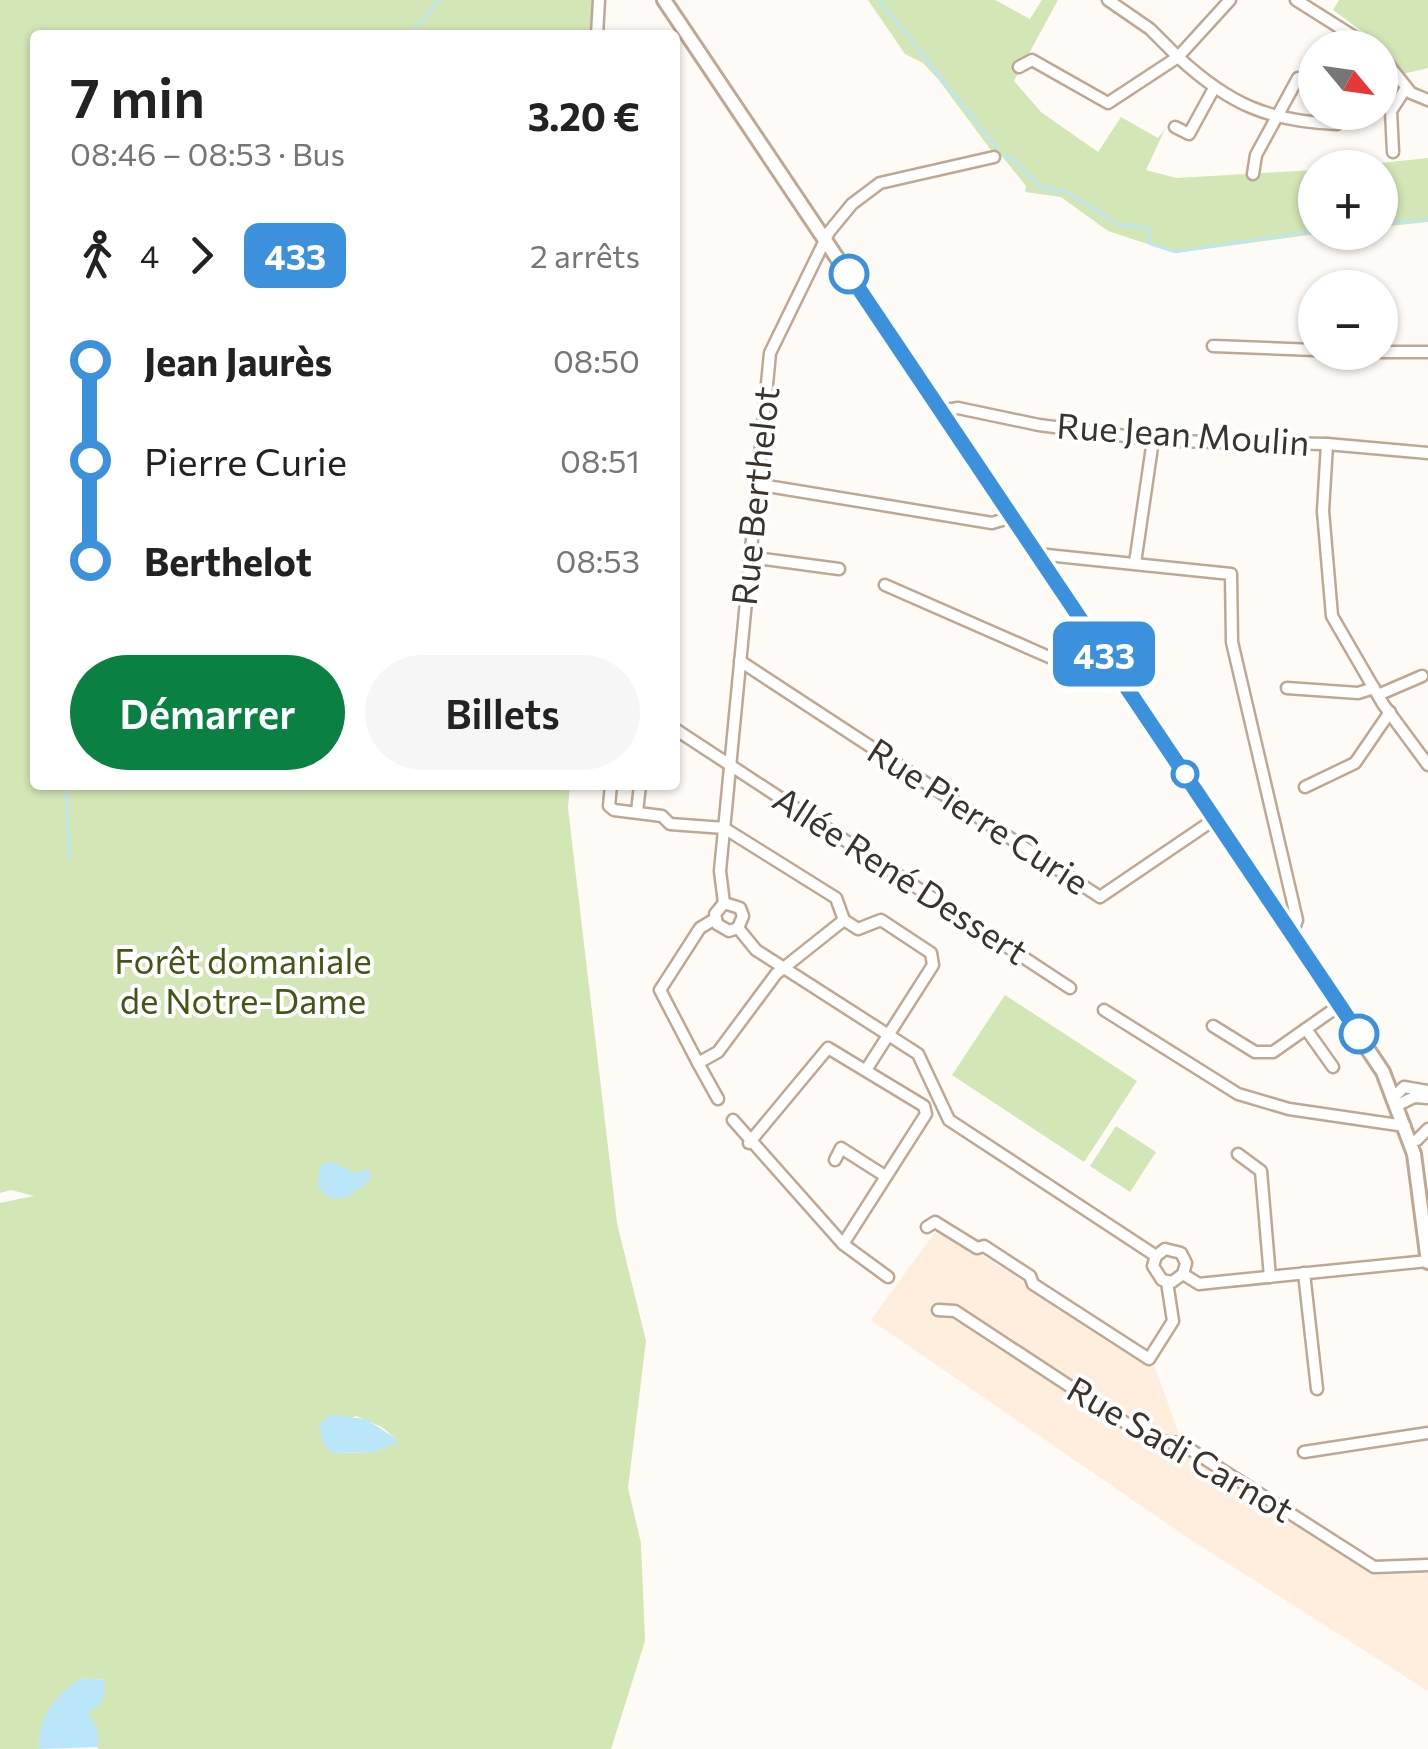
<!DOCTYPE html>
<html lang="fr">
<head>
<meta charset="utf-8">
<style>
	body { margin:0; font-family:Commissioner,sans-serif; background:#f6f6f6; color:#222; height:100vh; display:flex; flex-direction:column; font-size:38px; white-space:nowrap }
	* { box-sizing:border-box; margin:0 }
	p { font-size:32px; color:#767676 }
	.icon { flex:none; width:55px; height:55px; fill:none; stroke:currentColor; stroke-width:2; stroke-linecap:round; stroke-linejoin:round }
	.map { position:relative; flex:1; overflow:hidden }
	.drawer { position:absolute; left:30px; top:30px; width:650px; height:760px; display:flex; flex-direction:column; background:#fff; border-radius:10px; box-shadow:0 2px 8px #0004 }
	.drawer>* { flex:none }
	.badge { padding:0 20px; border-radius:15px; font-size:35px; line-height:65px }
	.needle { width:65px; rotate:119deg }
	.tools { position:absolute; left:1298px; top:30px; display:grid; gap:20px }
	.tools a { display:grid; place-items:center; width:100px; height:100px; border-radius:50%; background:#fff; box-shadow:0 2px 8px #0004; font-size:50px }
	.map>.badge { position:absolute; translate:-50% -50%; box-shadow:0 0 0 5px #fff }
	.legs { display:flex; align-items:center; gap:15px; height:110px; padding:0 40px; font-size:32px }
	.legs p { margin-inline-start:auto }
	.overview { display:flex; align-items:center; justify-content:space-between; height:170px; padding:0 40px }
	h1 { font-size:55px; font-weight:600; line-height:75px }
	.button { display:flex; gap:20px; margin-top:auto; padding:20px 40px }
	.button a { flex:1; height:115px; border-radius:60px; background:#0b8043; color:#fff; font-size:40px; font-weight:600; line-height:115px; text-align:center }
	.button a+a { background:#f6f6f6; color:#222 }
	ul { padding:0 40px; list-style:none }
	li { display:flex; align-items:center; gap:35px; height:100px; font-size:38px }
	li i { display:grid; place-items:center; width:15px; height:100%; margin:0 12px; background:currentColor }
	li i::after { content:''; width:25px; height:25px; margin:-12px; border:8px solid; border-radius:50%; background:#fff }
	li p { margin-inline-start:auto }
	li:first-child i { background:linear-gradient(#0000 50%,currentColor 0) }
	li:last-child i { background:linear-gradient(currentColor 50%,#0000 0) }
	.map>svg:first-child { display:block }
	.built { fill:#ffedde }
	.green { fill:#d3e6b6; fill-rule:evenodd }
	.water { fill:#bae6f9 }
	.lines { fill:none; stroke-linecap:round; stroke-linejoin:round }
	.stream { stroke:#bae6f9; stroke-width:2.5 }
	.minor-casing { stroke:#bda894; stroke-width:15 }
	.major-casing { stroke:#bda894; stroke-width:18 }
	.minor { stroke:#fff; stroke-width:10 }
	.major { stroke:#fff; stroke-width:12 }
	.line-1-casing { stroke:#fff; stroke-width:22 }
	.line-1 { stroke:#3c91dc; stroke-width:15 }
	.stop-1-dot { fill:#fff; stroke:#3c91dc; stroke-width:5 }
	.labels { text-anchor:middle; stroke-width:8; stroke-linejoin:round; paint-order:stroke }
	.street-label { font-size:35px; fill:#3c332b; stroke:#fff }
	.park-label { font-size:35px; fill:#435714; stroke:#fff }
</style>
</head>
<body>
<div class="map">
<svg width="1428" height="1749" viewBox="0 0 1428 1749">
	<rect width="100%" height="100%" fill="#fefaf6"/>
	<polygon class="built" points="939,1227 1155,1367 1178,1432 1377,1562 1428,1558 1428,1691 1191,1540 871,1320"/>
	<g class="green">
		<path d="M0,0H597L595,35H35V785L71,790L85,785H570L568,808L617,1223L646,1341L628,1488L641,1543L645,1641L611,1749H98L87,1712L104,1680L82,1678C61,1698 36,1718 39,1749H0V1203L34,1196L11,1190L0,1193ZM356,1416L382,1427L398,1441L375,1452L332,1453L320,1431Z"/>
		<polygon points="868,0 995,0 1030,19 1042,0 1058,0 1014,81 1041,112 1098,152 1121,117 1158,138 1165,129 1146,170 1176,178 1315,170 1315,232 1323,233 1175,253 1108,231 1061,197 1025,192 1026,186 1001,155 991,150 938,79 923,63 905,54"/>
		<polygon points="1339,0 1428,0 1428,68 1403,74 1379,44 1333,10"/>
		<polygon points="1428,158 1428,222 1380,227 1380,168 1343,167"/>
		<polygon points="1005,995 1137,1081 1084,1162 952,1075"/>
		<polygon points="1116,1126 1156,1152 1130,1192 1090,1166"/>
	</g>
	<g class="water">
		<polygon points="332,1162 355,1173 368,1169 371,1179 347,1198 332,1199 318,1188 320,1165"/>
		<polygon points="330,1415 366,1419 399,1441 375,1452 332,1453 322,1440 319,1424"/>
		<path d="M82,1678L104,1680C106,1696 102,1705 88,1713L97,1729L99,1747L39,1749C36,1718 58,1693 82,1678Z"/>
	</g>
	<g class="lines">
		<g class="stream">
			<polyline points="879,0 997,148"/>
			<polyline points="410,35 439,0"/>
			<polyline points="1007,155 1007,160 1013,159 1043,189 1051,187 1055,193 1063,190 1118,224 1149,229 1150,244 1175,252 1315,231"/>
			<polyline points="1380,223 1428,220"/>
			<polyline points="66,785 70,859"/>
		</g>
		<g class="minor-casing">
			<g id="minor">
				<polyline points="1108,0 1150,29 1178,57 1230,0"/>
				<polyline points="1296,0 1372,48"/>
				<polyline points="597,35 599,0"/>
				<polyline points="1380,54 1411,93 1428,100"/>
				<path d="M1019,67L1032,60L1108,103L1178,57C1229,104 1267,121 1337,124"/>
				<polyline points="1175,127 1189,134 1213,90"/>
				<polyline points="1393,152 1391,111 1406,88"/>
				<polyline points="1253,174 1256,155 1298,78"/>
				<polyline points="1213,346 1315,350"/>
				<polyline points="1380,352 1428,352"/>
				<polyline points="941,411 958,408 1039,425 1165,441 1327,444 1428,453"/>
				<polyline points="1327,444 1323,511 1332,616 1383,704 1428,765"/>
				<polyline points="755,484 992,523 1012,517"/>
				<polyline points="1037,554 1231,574 1232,642 1297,920 1292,934"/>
				<polyline points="749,557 839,569"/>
				<polyline points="1135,563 1153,440"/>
				<polyline points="885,585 1049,657 1058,658 1091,634"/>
				<polyline points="740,661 1100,897 1215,819"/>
				<polyline points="1287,688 1358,693 1374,688"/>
				<polyline points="1378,695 1422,676"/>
				<polyline points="675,729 1070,988"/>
				<polyline points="611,785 609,806 614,810 662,816 670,824 724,828 836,898 844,920 858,929 881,920 931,953 933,965 866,1070"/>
				<polyline points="1305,787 1355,763 1390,712"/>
				<polyline points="637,812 640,785"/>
				<polyline points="724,903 720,871 770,353 829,232 852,204 880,183 994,157"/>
				<polyline points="724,903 715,914 717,924 729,931 738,928"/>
				<polyline points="724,903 740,908 743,916 738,928"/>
				<polyline points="715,919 700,928 660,990 698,1063 718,1052 776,974 844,920"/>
				<polyline points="738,928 756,950 918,1054 949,1120 1156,1256"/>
				<polyline points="1104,1010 1238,1094 1289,1109 1405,1126"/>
				<polyline points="1213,1026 1255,1052 1273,1052 1340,1005"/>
				<polyline points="1306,1029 1333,1067"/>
				<polyline points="698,1063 718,1099"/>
				<polyline points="1395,1096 1404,1087 1428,1091"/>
				<polyline points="1398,1105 1414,1097 1428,1098"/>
				<polyline points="733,1120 843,1244 926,1114 924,1106 828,1048 749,1143"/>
				<polyline points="1417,1140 1428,1129"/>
				<polyline points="1238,1154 1261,1171 1270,1277"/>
				<polyline points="835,1160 841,1148 885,1176"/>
				<polyline points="927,1227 935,1222 977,1248 984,1246 1030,1276 1033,1284 1149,1359 1173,1321 1167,1282"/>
				<polyline points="843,1244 888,1277"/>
				<polyline points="1156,1256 1153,1266 1162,1280 1172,1282 1183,1274"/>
				<polyline points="1156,1256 1165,1249 1181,1253 1186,1263 1183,1274"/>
				<polyline points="1304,1273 1317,1389"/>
				<polyline points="1183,1274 1199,1284 1208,1283 1428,1261"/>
				<polyline points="938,1310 955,1311 1153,1441 1180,1443 1374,1567 1428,1565"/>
				<polyline points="1304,1452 1428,1433"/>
			</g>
		</g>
		<g class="major-casing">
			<polyline id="major" points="664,0 1383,1072 1414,1154 1428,1262"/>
		</g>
		<use href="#minor" class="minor"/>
		<use href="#major" class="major"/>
	</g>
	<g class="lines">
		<g class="line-1-casing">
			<polyline id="line-1" points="849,274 1359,1034"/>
		</g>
		<use href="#line-1" class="line-1"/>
	</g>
	<g class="stop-1-dot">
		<circle cx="849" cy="274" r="18"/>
		<circle cx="1185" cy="774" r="12"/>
		<circle cx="1359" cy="1034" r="18"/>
	</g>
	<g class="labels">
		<g class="street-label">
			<text transform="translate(1183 435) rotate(4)" y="12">Rue Jean Moulin</text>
			<text transform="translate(756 496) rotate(-84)" y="12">Rue Berthelot</text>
			<text transform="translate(978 817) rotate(33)" y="12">Rue Pierre Curie</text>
			<text transform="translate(900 876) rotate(33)" y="12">Allée René Dessert</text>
			<text transform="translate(1180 1450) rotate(30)" y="12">Rue Sadi Carnot</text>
		</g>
		<g class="park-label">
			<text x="243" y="974">Forêt domaniale<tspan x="243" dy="40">de Notre-Dame</tspan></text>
		</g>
	</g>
</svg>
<div class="tools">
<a><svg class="needle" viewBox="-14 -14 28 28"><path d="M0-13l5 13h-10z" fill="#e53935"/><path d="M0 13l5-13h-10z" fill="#767676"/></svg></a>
<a>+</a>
<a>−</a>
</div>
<b class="badge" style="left:1104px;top:654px;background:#3c91dc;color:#fff">433</b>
<section class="drawer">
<div class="overview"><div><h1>7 min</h1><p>08:46 – 08:53 · Bus</p></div><b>3.20 €</b></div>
<div class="legs"><svg class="icon" aria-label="walk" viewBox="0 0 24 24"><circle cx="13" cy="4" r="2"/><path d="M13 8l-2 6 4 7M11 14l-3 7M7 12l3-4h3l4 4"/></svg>4<svg class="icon" aria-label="forward" viewBox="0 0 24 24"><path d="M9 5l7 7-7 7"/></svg><b class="badge" style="background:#3c91dc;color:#fff">433</b><p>2 arrêts</p></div>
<ul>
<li><i style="color:#3c91dc"></i><b>Jean Jaurès</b><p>08:50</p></li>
<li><i style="color:#3c91dc"></i><span>Pierre Curie</span><p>08:51</p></li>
<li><i style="color:#3c91dc"></i><b>Berthelot</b><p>08:53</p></li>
</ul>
<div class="button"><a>Démarrer</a><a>Billets</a></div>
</section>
</div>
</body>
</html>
